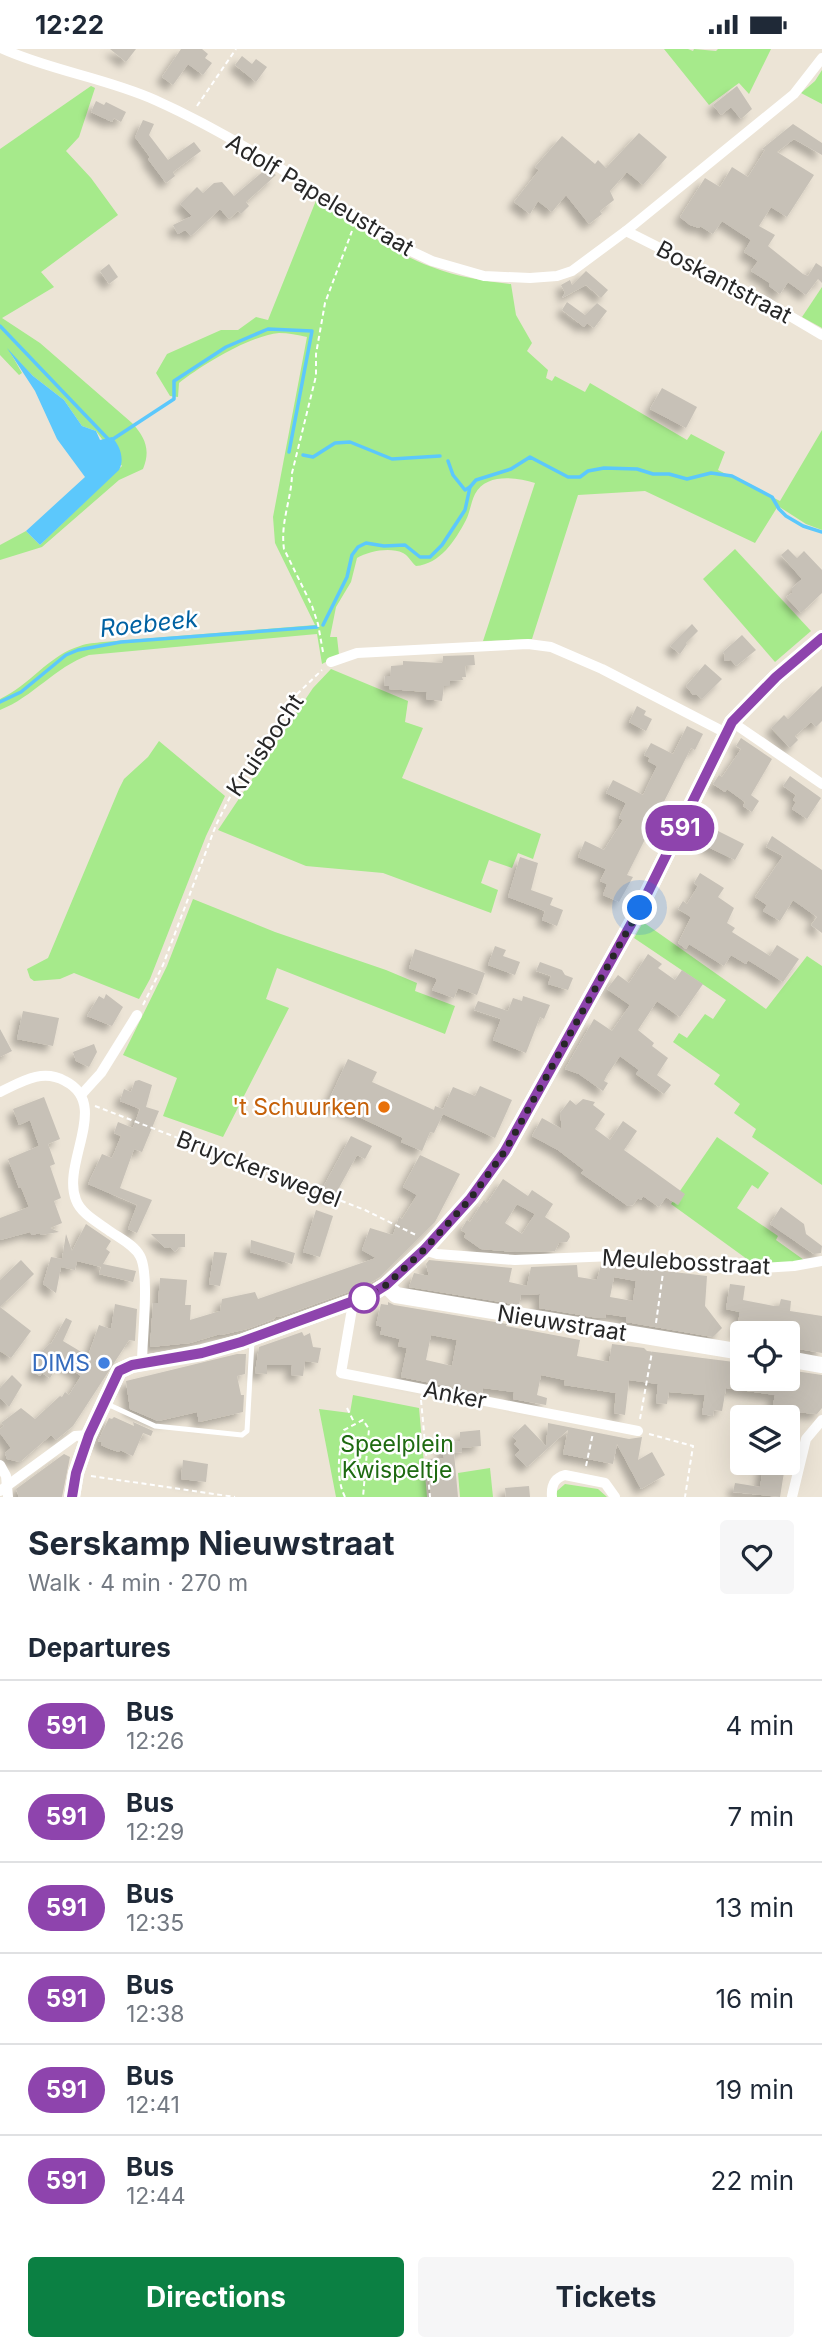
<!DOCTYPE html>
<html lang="en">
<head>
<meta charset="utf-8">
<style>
	body { margin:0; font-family:Inter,sans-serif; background:#f6f6f7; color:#1f2937; height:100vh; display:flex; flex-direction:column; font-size:26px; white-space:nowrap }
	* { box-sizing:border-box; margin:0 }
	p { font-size:23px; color:#747a83 }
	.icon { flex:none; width:38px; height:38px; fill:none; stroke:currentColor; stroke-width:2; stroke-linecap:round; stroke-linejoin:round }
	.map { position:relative; height:1448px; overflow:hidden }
	.side { display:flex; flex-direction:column; background:#fff; flex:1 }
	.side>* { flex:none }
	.badge { padding:0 14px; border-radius:23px; font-size:24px; line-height:46px }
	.controls { position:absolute; left:730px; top:1272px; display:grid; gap:14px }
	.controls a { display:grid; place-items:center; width:70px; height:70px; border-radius:7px; background:#fff; box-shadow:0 7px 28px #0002; font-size:35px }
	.you { position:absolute; width:35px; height:35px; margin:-18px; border:5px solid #fff; border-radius:50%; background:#1a73e8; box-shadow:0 0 0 10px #1a73e833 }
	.map>.badge { position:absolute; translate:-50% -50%; box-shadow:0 0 0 4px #fff }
	h2 { padding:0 28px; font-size:26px; line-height:63px }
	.round { display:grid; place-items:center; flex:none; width:74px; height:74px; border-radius:7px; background:#f6f6f7 }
	.head { display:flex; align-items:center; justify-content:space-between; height:119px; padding:0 28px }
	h1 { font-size:33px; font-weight:700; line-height:52px }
	.cta { display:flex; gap:14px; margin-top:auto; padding:14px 28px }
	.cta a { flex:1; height:80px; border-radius:7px; background:#0b8043; color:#fff; font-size:28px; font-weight:700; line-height:80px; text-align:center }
	.cta a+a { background:#f6f6f7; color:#1f2937 }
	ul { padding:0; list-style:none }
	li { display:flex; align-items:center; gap:21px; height:91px; padding:0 28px; border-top:2px solid #e0e1e3 }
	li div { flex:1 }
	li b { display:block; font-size:26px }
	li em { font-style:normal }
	li .badge { min-width:77px; font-weight:700; text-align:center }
	.status { display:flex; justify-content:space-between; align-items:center; height:49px; padding:0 35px; background:#fff; direction:ltr }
	.status svg { height:19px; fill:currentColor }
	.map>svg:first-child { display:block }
	.green { fill:#a6ea8b }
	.water { fill:#5cc8fc }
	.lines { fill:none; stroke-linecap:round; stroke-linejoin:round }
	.stream { stroke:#5cc8fc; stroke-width:3.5 }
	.building { fill:#c7c1b7; fill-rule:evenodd; filter:url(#shadow) }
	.path { stroke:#fff; stroke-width:2; stroke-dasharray:5 3.5; stroke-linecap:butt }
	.lane { stroke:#fff; stroke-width:5 }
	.street { stroke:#fff; stroke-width:10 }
	.secondary { stroke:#fff; stroke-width:16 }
	.line-casing { stroke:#fff; stroke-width:16 }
	.line { stroke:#8e44ad; stroke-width:10 }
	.walk { stroke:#272727; stroke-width:7; stroke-dasharray:0 12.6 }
	.food-dot { fill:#e8710a; stroke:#fff; stroke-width:2.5 }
	.stop-dot { fill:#fff; stroke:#8e44ad; stroke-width:3.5 }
	.shop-dot { fill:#3f7fe0; stroke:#fff; stroke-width:2.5 }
	.labels { text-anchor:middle; stroke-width:5; stroke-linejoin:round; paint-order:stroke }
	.street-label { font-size:23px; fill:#272727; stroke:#fff }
	.food-label { font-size:23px; fill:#c56008; stroke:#fff; text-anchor:end }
	.shop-label { font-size:23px; fill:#366cbe; stroke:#fff; text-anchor:end }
	.park-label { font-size:23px; fill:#1e6a11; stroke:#fff }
	.water-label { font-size:24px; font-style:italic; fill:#0061a2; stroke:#fff }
</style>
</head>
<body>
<div class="status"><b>12:22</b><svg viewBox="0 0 49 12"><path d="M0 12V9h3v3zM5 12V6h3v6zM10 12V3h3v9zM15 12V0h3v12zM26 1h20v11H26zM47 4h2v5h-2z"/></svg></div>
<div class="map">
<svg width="822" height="1448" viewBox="0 0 822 1448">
	<defs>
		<filter id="shadow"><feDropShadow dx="-6" dy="6" stdDeviation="3.5" flood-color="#0004"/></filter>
	</defs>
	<rect width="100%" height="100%" fill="#ece4d6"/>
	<g class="green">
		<polygon points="664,0 688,0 693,2 694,0 716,2 718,0 771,0 749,45 739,34 709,56"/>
		<polygon points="822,21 822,55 801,44 815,32"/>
		<path d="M91,37L95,39L79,88L66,102L91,129L118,166L41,223L54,238L2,269L40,294L132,374C145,388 151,401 143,420L119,431L42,498L0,511V496L26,482L40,496L122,417L96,382L82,377L64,351L33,327L10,303L22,324L19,326L0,306V100Z"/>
		<path d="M317,149C353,174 390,203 432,218C458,228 484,232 511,235L516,266L532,294L527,302L548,321L546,329L552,332L555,327L585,343L590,334L687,391L691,385L725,403L718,421L780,452L822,381V481L806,475L778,457L755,494L645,442L578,446L532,590L483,592L535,434C516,428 486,424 475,445C471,453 470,463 466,471C455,492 440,515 416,517C411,513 409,507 403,504C390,498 369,502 357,509L351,533L336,558L330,588H337L339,606L322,615L317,585L89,606C55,618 33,648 0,661V650C29,637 49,606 80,597C87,594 95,594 103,593L315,576L275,494L273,468L307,288C298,286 288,284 279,284C249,287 202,316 179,334L178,348L170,347L156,324L167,305L221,281H238L256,268L268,271Z"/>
		<polygon points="822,238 822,279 802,268"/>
		<polygon points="735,500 811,582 775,613 703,530"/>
		<polygon points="331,620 408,652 405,673 423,679 402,729 541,785 533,810 518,804 512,819 489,811 481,834 498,841 491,864 383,824 306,817 218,781 313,639"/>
		<polygon points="159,692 225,747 206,787 150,930 139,950 74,924 60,930 34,932 30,929 27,920 48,909 119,740 124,730 148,708"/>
		<polygon points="193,850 275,883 386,921 417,934 415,942 455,957 445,985 277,919 266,950 289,959 223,1088 163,1067 177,1029 123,1006 167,917"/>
		<polygon points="643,873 766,960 807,907 822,917 822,1136 752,1088 756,1080 734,1064 740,1055 714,1035 720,1026 673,993 679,984 687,989 705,965 713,970 726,951 634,889"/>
		<polygon points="717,1088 769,1124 758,1140 752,1136 737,1159 778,1187 776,1191 804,1211 758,1218 671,1155"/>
		<polygon points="353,1346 419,1359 427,1448 336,1448 319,1360 350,1364"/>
		<polygon points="490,1419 493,1448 460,1448 458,1424"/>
		<polygon points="565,1435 598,1440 607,1448 555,1448 557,1442"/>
	</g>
	<path class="water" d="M7,299L33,327L64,351L82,377L96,382L100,391L112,388C120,397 125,410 119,421L40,496L26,482L85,428L57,390L35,342Z"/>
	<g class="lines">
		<g class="stream">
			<polyline points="0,277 110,392 174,350 174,332 226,298 268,280 312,282 289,403"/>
			<polyline points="303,406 313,408 335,394 350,393 392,410 440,407"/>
			<polyline points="448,412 453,426 465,441 470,438"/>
			<polyline points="323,576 347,528 352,506 358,498 366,494 384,497 405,496 420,508 430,508 442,496 465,461 470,438 476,431 511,420 530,408 568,428 580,428 588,422 604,419 637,420 653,425 669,425 687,430 711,424 732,427 772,448 779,460 786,467 803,477 822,483"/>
			<polyline points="0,653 21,643 66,606 78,601 121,593 317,578"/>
		</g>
	</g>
	<g class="building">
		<polygon points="110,0 136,0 126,13"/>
		<polygon points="181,0 202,0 208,5 205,9 212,14 203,26 188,15 173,36 162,28"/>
		<polygon points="242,7 252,15 256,10 267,18 256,33 235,16"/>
		<polygon points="737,37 752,60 741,70 731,58 721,66 713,56"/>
		<polygon points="96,52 104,56 106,53 126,63 121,73 114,69 112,73 91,63"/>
		<polygon points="143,71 154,75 149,86 168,111 194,93 201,102 173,123 175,127 166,134 148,110 150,108 135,88"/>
		<polygon points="793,75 822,94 822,106 794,90 777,103 814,126 787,168 771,158 759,177 775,186 768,197 803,225 808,227 816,214 822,218 822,234 818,230 806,246 788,233 780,245 769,237 770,234 751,222 758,212 744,203 751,191 722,172 713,185 700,177 699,179 690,176 680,168 705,129 720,138 732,118 748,128 765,101 762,100"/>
		<polygon points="639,84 667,108 643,136 627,123 610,142 614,151 600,162 602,165 589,175 566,146 552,163 538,152 530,165 514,153 539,121 535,118 562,87 595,115 598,111 606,119"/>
		<polygon points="266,120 276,126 246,153 249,157 241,165 238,162 229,170 220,160 191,187 185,181 178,185 173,176 192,167 180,155 197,138 203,144 214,134 222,133 234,147"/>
		<polygon points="109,215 118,228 109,235 100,222"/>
		<polygon points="586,222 608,241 601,249 586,236 562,249 565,244 561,236 570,231 572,236"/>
		<polygon points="567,253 585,266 597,254 607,262 594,279 587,274 584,278 562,261"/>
		<polygon points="662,339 697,358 686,379 650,360"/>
		<polygon points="788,500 797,509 804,502 822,521 822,544 801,564 786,548 792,544 792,539 802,530 781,506"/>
		<polygon points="692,575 698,582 686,594 687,595 680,605 670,597"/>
		<polygon points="742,586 756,601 736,617 731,611 724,612 725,606 723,603"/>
		<polygon points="474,606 475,616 465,617 466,628 462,628 463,631 450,632 450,637 444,637 442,652 426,650 427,643 389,640 389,637 384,636 385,627 390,627 391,617 403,616 403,612 443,614 443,607"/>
		<polygon points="705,615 722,630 702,650 696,645 693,646 686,637"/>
		<polygon points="822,637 822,672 816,678 811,673 795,687 798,691 790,699 771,679 784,666 788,670"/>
		<polygon points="637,657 646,662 644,666 652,670 646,682 629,673"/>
		<polygon points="687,677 703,685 695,701 691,699 627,826 633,828 619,853 617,852 603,846 607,835 600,832 606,820 578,808 585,792 604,801 623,771 619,769 626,754 606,744 613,731 643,746 657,717 648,712 650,709 644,706 651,694 673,705"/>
		<polygon points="741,689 772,710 751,746 759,752 752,763 743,757 745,753 727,740 725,743 713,735 719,726 722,728 741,700 736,697"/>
		<polygon points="790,727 821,749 807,770 792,760 796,753 793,751 796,746 783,737"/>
		<polygon points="712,779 744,795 735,811 704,796 706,792 702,790 706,781 711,782"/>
		<polygon points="772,787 822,821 822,884 811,876 817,868 793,851 780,872 763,862 767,856 755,848 783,807 766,798"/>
		<polygon points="520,808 538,814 531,841 553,849 550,856 563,861 557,877 542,871 545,862 508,848"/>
		<polygon points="700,824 724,839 718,848 734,859 727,874 735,879 732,883 770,907 777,896 799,910 783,933 748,911 746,915 731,906 724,917 689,895 686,900 678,894 691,868 678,860 683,852 687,855 698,837 694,834"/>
		<polygon points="495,897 506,901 503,907 520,913 515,926 488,916"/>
		<polygon points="415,900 485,924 477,946 458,939 454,949 432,941 437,931 435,929 409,919"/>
		<polygon points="648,905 662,915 658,919 675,931 682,921 703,935 680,968 657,952 638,981 654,994 652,997 668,1009 657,1026 671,1036 664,1045 636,1025 639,1021 620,1007 607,1026 604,1032 608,1034 603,1042 579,1025 565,1020 594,970 612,982 630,956 607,940 618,926 629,934"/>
		<polygon points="540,913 562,921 565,926 573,929 568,941 548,935 551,927 536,922"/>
		<polygon points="106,945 123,958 112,977 87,967 99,947 104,950"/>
		<polygon points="523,947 550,956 544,970 540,968 526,1004 493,991 501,970 474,961 478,952 508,962 513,949 522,952"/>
		<polygon points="23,962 59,969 53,997 17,990"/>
		<polygon points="0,980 12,1002 0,1008"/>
		<polygon points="94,995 97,1003 89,1018 76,1012 73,1003"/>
		<polygon points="348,1010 377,1023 372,1033 434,1061 435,1057 443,1060 453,1038 475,1047 480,1037 512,1051 495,1089 443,1065 434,1084 430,1083 422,1102 401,1093 403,1089 328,1053"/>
		<polygon points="139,1031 152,1036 146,1058 159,1062 142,1103 134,1100 120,1139 152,1151 137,1184 128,1180 137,1156 88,1135 102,1105 112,1109 121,1087 114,1084 118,1073 133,1079 140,1060 120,1052 124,1040 131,1043 135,1032"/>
		<polygon points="44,1048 60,1090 48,1095 55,1115 50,1117 61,1149 54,1152 62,1174 50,1179 59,1183 40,1186 40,1184 32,1186 30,1183 0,1191 0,1169 29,1158 21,1138 19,1139 8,1110 39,1097 30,1071 19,1076 13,1060"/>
		<polygon points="583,1050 595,1053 593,1056 605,1065 595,1080 610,1091 623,1072 637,1082 624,1101 685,1145 678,1156 666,1148 659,1158 643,1147 641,1151 638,1149 633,1156 628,1157 581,1124 584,1121 558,1101 532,1087 542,1069 562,1080 560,1064 570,1051 576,1056"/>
		<polygon points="351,1087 372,1097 365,1110 357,1106 334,1148 321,1142"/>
		<polygon points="420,1106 460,1125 435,1173 380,1228 365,1237 279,1268 276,1267 274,1270 247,1280 221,1286 220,1285 190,1294 150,1298 153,1254 158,1254 160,1229 187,1231 185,1256 191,1256 190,1271 220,1262 222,1250 255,1243 258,1250 376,1209 362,1201 370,1179 393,1186 399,1168 402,1170 417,1146 403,1138"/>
		<path d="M503,1130L528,1147L532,1141L553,1155L545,1168L569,1184L570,1188L567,1193L559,1194L555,1202L515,1203L481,1200L464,1188L466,1184L461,1181L467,1171L470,1173L484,1151L487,1154ZM517,1155L535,1165L522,1185L505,1174Z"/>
		<polygon points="781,1158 804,1175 806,1185 822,1197 821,1204 814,1205 770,1175"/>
		<polygon points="316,1161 333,1167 320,1208 303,1203"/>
		<polygon points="86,1175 111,1192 106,1200 110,1203 103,1215 136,1222 133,1233 99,1225 101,1218 77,1212 75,1221 61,1218 56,1244 43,1235 51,1208 62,1210 66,1185 72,1202"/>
		<polygon points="151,1185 185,1185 185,1198 179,1198 175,1203 170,1198 165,1199"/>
		<polygon points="251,1191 295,1204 292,1215 250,1203"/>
		<polygon points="214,1203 227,1204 220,1237 209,1235"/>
		<polygon points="21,1211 34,1225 0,1258 0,1231"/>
		<path d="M429,1211L512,1219L509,1233L527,1237L531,1218L577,1216L578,1228L597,1231L601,1216L607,1215L707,1227L705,1257L722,1279L713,1288L626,1273V1268L606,1265L605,1269H598L539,1259L540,1245L521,1246L519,1256L409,1238L414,1224L429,1227L426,1215ZM614,1228L636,1232L633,1252L610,1248Z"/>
		<polygon points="730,1235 745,1237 743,1251 774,1257 779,1257 781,1250 791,1252 790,1262 822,1267 822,1304 793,1299 795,1286 764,1280 764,1284 736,1284 740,1263 726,1260"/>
		<path d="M388,1253L394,1256L507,1275L506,1277L580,1291L577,1307L609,1313L612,1295L644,1299L647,1302L742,1314V1330H788V1321L822,1326V1359L817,1365L772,1361L775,1346L726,1339L722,1362L714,1361L713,1367L702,1365L705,1346L669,1343L667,1355L656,1354L658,1335L629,1331L625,1366L614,1364L616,1344L564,1336L565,1331L541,1326L537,1346L547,1349L546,1356L513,1350L514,1343L483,1339L482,1344L401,1328L407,1299L398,1297L400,1290L380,1285L382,1278L376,1276L381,1255L388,1256ZM431,1286L457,1291L452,1317L426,1311Z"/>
		<polygon points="115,1255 137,1260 135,1292 129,1291 73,1377 56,1391 51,1386 20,1413 7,1410 5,1404 11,1399 0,1384 0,1380 4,1377 1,1374 21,1359 35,1370 60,1347 62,1348 65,1343 69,1346 81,1327 60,1313 50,1329 42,1324 40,1327 32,1322 44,1300 50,1294 51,1295 66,1269 72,1272 63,1292 88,1307 99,1276 111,1280"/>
		<polygon points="0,1258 31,1282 11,1309 0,1302"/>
		<polygon points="302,1283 304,1287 310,1284 313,1298 321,1299 318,1314 305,1312 303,1327 291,1326 292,1316 267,1316 267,1325 255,1324 259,1298"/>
		<polygon points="237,1305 246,1305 245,1325 237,1327 241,1346 244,1346 243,1363 199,1373 197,1363 158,1372 130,1360 126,1332"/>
		<polygon points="12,1326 22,1336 9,1358 0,1349 0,1339"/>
		<polygon points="114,1368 134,1377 133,1373 153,1382 151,1387 143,1384 133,1407 120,1401 119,1403 110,1400 101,1396 102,1393 98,1392 109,1369 112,1370"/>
		<polygon points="548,1374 629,1390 642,1388 638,1411 652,1403 665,1426 641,1440 617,1395 613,1415 563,1405 568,1381 527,1418 515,1406 520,1401 514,1395 517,1392 512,1387 525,1375 546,1397"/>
		<polygon points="480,1381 481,1397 462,1399 462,1403 454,1404 458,1448 431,1448 427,1410 444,1409 442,1393 460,1392 460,1383"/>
		<polygon points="64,1405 70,1408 62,1448 19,1448 16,1440"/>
		<polygon points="183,1411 208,1415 206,1433 181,1430"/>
		<polygon points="764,1414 785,1417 780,1448 733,1443 735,1434 760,1438"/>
		<polygon points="529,1437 530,1448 506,1448 505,1439"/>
	</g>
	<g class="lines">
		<g class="path">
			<polyline points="197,57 236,0"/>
			<path d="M323,603L318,575L312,557L284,500C280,473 292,449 292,424L316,327V305L325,254L352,182"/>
			<polyline points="143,956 163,916 216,776 236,736 293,649 322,621"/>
			<polyline points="95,1057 365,1161 418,1187"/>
			<polyline points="656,1274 663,1224"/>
			<polyline points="421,1351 430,1448"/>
			<polyline points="347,1359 354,1373"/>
			<polyline points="640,1370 652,1303"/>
			<polyline points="649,1385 693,1397 685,1448"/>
			<polyline points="586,1417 593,1384"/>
			<polyline points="91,1427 235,1448"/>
			<path d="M345,1448C335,1428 339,1402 344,1381L363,1371L369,1380L363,1448"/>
		</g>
		<polyline class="lane" points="105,1354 155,1377 242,1386 247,1382 252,1292"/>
		<g class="street">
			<path d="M3,0C52,22 106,29 155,51C240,89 317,143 394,194L432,212L484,227L530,229L557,227L572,222L626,182L794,45L822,9"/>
			<polyline points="626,182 763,251 822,286"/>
			<polyline points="331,613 357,604 528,595 551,598 602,620 726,684"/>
			<polyline points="732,673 822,735"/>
			<path d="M0,1043C21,1033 42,1019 65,1032C111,1055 61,1114 76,1151C81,1165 99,1174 111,1183C121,1190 134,1196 140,1207C150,1225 142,1289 142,1314"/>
			<polyline points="81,1046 101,1024 137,966"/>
			<polyline points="424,1201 437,1205 515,1211 614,1207 701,1218 747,1220 794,1217 822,1212"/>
			<polyline points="353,1254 341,1324 638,1382"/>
			<polyline points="0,1416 6,1427 8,1448"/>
			<polyline points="0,1442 75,1387 89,1386"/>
			<path d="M552,1448C551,1437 554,1429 565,1426L605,1434L615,1448"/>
			<polyline points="792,1448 806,1390 822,1371"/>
		</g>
		<g class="secondary">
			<polyline points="386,1236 396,1246 742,1303"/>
			<polyline points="788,1310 822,1316"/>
			<polyline points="72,1448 76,1424 89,1386 119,1322 132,1316 202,1303 241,1293 370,1246 386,1236 432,1193 471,1149 505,1102 640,859 732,673 776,628 822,589"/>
		</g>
	</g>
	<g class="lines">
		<g class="line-casing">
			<polyline id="line" points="72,1448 76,1424 89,1386 119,1322 132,1316 202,1304 241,1293 370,1246 386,1236 424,1201 471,1149 505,1102 640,859 732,673 776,628 822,589"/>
		</g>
		<use href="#line" class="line"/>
		<polyline class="walk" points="364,1249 386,1236 424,1201 471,1149 505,1102 640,859"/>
	</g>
	<circle class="food-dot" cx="384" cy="1058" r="7"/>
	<circle class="stop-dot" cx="364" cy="1249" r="14"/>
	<circle class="shop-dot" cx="104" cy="1314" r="7"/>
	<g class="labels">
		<g class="street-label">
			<text transform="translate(320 146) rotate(31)" y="8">Adolf Papeleustraat</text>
			<text transform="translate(724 233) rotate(28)" y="8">Boskantstraat</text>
			<text transform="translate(265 696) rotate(-56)" y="8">Kruisbocht</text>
			<text transform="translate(259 1120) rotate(21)" y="8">Bruyckerswegel</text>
			<text transform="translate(686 1213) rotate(3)" y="8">Meulebosstraat</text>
			<text transform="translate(562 1274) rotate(9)" y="8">Nieuwstraat</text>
			<text transform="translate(455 1346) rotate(11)" y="8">Anker</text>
		</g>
		<g class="food-label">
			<text x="370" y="1066">'t Schuurken</text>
		</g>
		<g class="shop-label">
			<text x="90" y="1322">DIMS</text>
		</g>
		<g class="park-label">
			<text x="397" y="1403">Speelplein<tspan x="397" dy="26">Kwispeltje</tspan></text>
		</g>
		<g class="water-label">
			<text transform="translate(149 575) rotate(-6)" y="8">Roebeek</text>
		</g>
	</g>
</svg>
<div class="controls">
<a><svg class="icon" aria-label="locate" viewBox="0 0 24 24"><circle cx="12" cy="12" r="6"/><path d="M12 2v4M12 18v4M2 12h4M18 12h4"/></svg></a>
<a><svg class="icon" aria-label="layers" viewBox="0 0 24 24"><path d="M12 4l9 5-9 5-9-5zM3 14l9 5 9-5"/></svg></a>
</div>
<div class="you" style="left:640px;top:859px"></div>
<b class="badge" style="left:680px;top:779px;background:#8e44ad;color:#fff">591</b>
</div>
<section class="side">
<div class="head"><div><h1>Serskamp Nieuwstraat</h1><p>Walk · 4 min · 270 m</p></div><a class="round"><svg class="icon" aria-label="heart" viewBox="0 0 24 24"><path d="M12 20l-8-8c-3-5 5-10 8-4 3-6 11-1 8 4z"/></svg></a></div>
<h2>Departures</h2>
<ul>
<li><span class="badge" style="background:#8e44ad;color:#fff">591</span><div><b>Bus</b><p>12:26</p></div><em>4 min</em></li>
<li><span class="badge" style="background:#8e44ad;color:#fff">591</span><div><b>Bus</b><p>12:29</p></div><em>7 min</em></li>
<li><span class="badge" style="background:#8e44ad;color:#fff">591</span><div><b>Bus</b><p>12:35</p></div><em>13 min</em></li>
<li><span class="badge" style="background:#8e44ad;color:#fff">591</span><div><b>Bus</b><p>12:38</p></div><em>16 min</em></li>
<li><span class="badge" style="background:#8e44ad;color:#fff">591</span><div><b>Bus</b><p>12:41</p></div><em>19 min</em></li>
<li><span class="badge" style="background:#8e44ad;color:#fff">591</span><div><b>Bus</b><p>12:44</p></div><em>22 min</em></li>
</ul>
<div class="cta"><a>Directions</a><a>Tickets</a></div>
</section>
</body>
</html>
